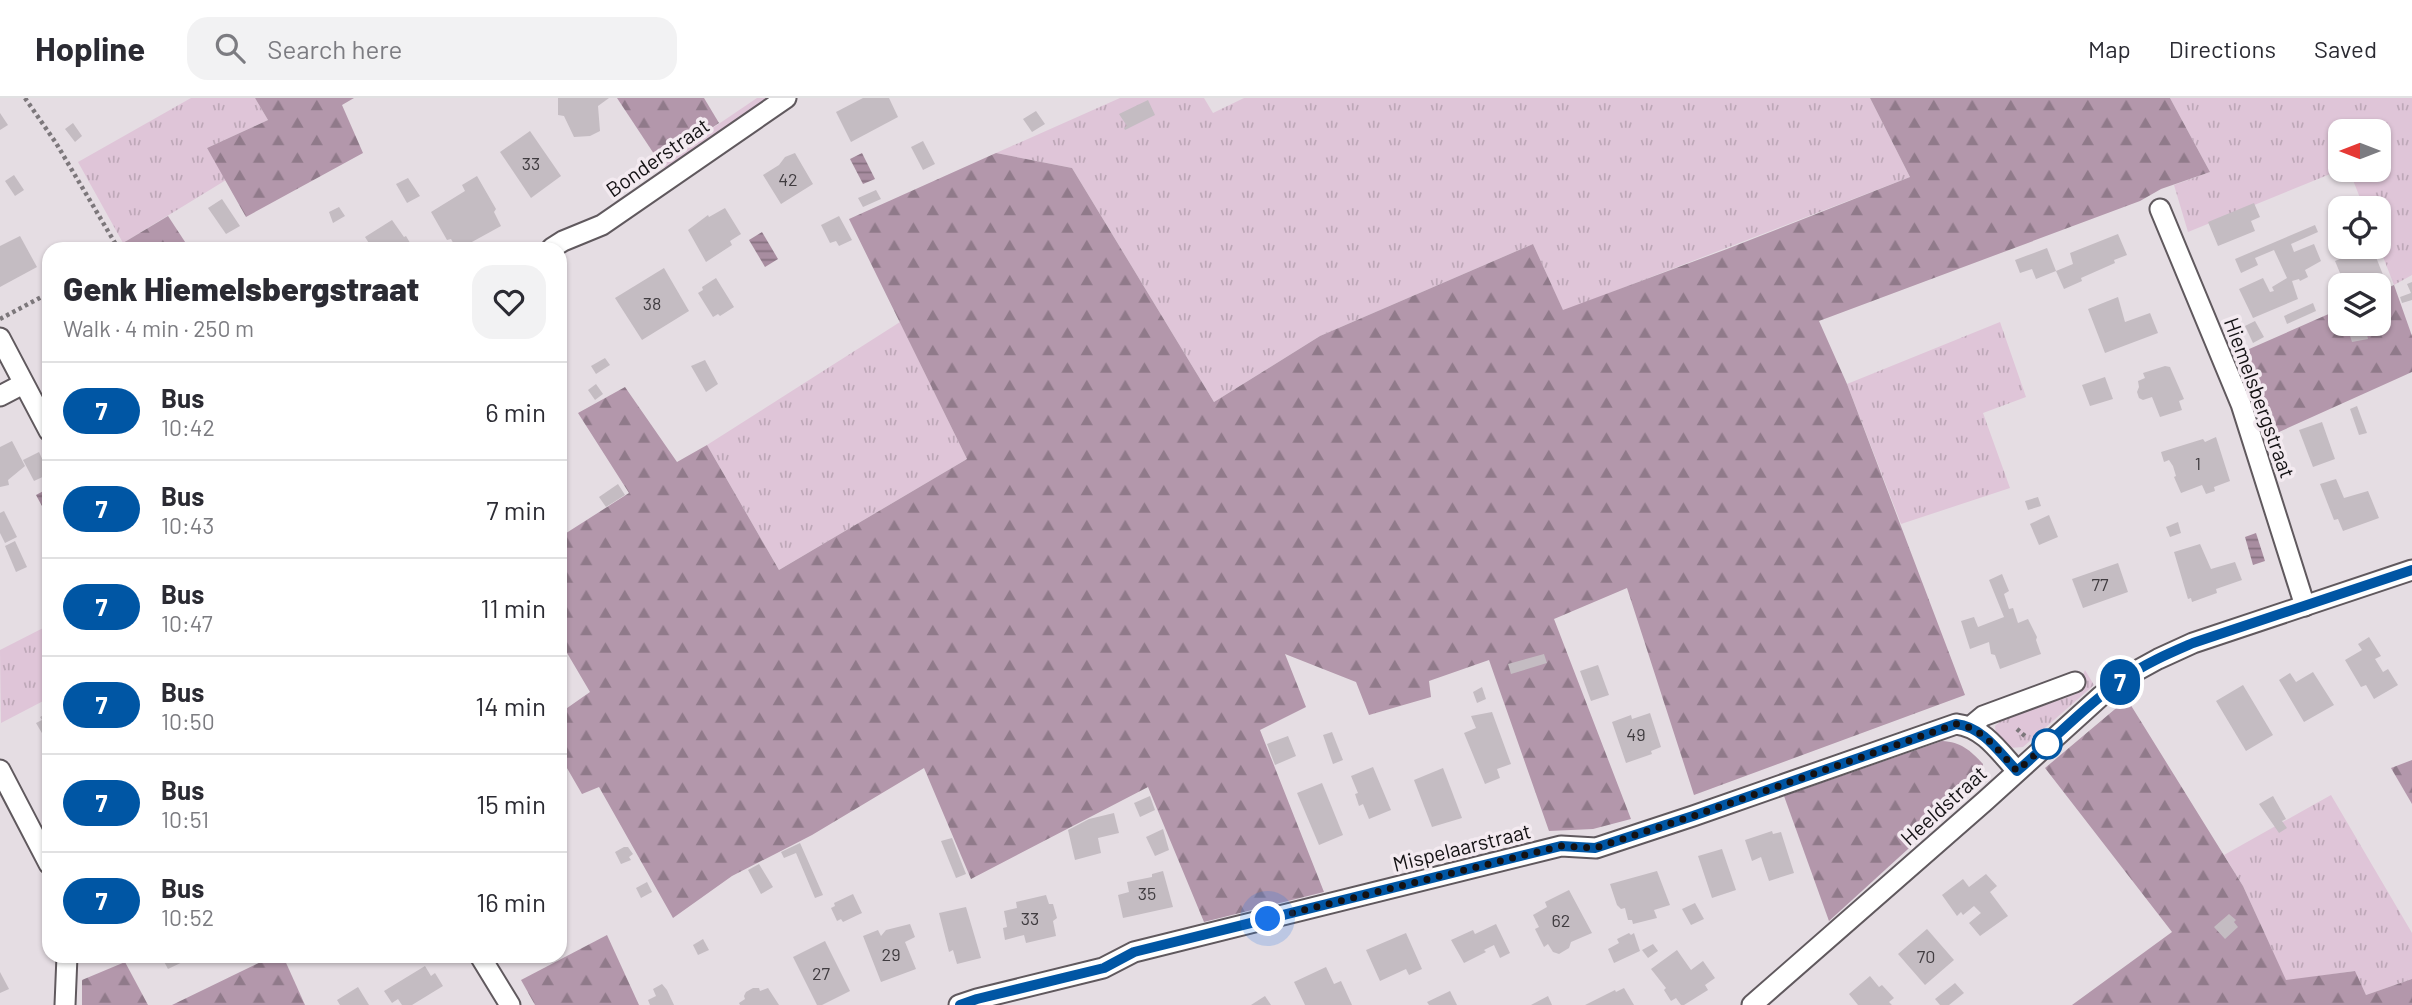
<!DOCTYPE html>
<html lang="en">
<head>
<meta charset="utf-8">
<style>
	body { margin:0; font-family:Barlow,sans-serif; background:#f2f2f3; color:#2b2b33; height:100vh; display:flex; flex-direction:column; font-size:26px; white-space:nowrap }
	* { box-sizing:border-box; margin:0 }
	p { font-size:23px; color:#7c7c81 }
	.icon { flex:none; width:38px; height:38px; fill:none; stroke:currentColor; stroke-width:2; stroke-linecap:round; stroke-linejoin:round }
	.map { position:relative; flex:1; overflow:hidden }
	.side { position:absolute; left:42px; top:144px; width:525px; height:721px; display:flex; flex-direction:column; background:#fff; border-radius:21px; box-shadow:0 2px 5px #0004 }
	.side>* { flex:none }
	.badge { padding:0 14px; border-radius:23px; font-size:24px; line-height:46px }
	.needle { width:46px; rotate:270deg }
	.fabs { position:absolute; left:2328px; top:21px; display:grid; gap:14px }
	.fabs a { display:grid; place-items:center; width:63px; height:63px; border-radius:14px; background:#fff; box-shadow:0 2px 5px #0004; font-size:35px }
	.you { position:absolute; width:35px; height:35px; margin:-18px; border:5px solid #fff; border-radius:50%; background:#1a73e8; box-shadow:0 0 0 10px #1a73e833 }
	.map>.badge { position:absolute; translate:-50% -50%; box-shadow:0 0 0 4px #fff }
	.round { display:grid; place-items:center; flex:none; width:74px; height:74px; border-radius:21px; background:#f2f2f3 }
	.head { display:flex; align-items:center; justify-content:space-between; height:119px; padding:0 21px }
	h1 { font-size:33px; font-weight:800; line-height:52px }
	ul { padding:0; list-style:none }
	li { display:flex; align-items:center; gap:21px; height:98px; padding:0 21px; border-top:2px solid #e1e1e2 }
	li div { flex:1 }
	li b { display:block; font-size:26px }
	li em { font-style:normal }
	li .badge { min-width:77px; font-weight:700; text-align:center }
	header { display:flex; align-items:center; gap:42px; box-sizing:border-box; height:98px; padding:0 35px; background:#fff; border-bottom:2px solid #e1e1e2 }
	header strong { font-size:33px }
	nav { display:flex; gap:38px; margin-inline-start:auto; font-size:24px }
	.search { width:490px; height:63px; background:#f2f2f3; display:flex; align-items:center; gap:18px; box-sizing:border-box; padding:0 24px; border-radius:21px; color:#7c7c81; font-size:26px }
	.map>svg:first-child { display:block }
	.grass { fill:url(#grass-tufts) }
	.forest { fill:url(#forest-firs) }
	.water { fill:url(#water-rules) }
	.building { fill:#c4bcc2 }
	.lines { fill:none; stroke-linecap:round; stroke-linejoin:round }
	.minor-casing { stroke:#60595e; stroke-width:23 }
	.path { stroke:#7c777b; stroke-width:4.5; stroke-dasharray:3.5 3.5; stroke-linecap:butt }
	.minor { stroke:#fff; stroke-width:19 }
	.line-casing { stroke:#fff; stroke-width:16 }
	.line { stroke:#0056a4; stroke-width:10 }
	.walk { stroke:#141214; stroke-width:7; stroke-dasharray:0 12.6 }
	.stop-dot { fill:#fff; stroke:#0056a4; stroke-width:3.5 }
	.labels { text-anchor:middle; stroke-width:7; stroke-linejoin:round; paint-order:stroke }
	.number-label { font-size:18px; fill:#403c40 }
	.street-label { font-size:21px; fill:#141214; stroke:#f3eaf0 }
</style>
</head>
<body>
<header>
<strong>Hopline</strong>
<div class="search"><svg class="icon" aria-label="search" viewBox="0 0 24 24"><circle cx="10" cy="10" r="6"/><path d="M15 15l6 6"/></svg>Search here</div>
<nav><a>Map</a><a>Directions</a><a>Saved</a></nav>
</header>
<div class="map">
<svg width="2412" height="907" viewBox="0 0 2412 907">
	<defs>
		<pattern id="grass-tufts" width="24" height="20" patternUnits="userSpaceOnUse" patternTransform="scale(1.75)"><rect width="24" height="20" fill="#dfc5d8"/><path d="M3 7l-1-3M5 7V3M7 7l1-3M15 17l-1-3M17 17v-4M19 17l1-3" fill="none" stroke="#bea8b8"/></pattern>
		<pattern id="forest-firs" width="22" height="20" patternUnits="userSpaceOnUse" patternTransform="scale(1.75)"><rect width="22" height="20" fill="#b397ab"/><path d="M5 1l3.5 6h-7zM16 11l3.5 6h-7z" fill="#907a8a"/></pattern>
		<pattern id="water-rules" width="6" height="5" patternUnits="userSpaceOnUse" patternTransform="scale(1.75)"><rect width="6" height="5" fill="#a88da0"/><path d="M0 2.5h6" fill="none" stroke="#887281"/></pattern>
	</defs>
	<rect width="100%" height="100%" fill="#e5dde3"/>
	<g class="grass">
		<polygon points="191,0 255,0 268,22 207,50 226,82 123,145 78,64"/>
		<polygon points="757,0 772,0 667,72 661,65"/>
		<polygon points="1120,0 1204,0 1213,15 1244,0 1870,0 1910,79 1563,213 1533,146 1320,238 1214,304 1072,70 996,55"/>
		<polygon points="2170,0 2412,0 2412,177 2394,187 2378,146 2378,110 2364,110 2349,72 2378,72 2378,33 2340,33 2340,72 2188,134 2174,87 2210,74"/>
		<polygon points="900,224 967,361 779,472 707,347"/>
		<polygon points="2000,224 2026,299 1983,315 2010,390 1901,426 1847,286"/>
		<polygon points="49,527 49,600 1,625 0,552"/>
		<polygon points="2085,572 2094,587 2023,649 2010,650 1996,635 1995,628 2002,622 2076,596"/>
		<polygon points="2331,697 2412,835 2412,881 2366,897 2354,873 2286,883 2243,788 2224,757"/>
	</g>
	<g class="forest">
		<polygon points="255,0 354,0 342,7 363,55 246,119 207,50 268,22"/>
		<polygon points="617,0 704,0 719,25 660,65"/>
		<polygon points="1870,0 2170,0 2210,74 2161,91 2140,103 1819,223 1847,286 1965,597 1694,697 1627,490 1554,521 1631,721 1593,731 1549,733 1489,562 1429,583 1431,599 1369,617 1356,584 1285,556 1306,609 1260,632 1324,794 1204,824 1148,689 971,781 924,670 812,737 732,778 673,820 599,689 582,696 560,658 560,615 590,594 560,543 560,500 566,495 560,485 560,439 629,395 578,315 625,289 677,364 707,347 779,472 967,361 849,121 996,55 1072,70 1214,304 1320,238 1533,146 1563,212 1727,151 1910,79"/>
		<polygon points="168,118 189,150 127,150 123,145"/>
		<polygon points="2394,187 2412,238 2412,274 2270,338 2240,255 2340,211 2340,226 2378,226 2378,194"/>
		<polygon points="2127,601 2243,788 2286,882 2355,873 2366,897 2412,881 2412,907 2072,907 2172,834 2045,670"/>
		<path d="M1942,643C1961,644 1970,652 1983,666V677L1975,690L1829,823L1784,698Z"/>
		<polygon points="2412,662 2412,706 2391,670"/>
		<polygon points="607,837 639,907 535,907 521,882"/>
		<polygon points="273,858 283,858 305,907 172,907"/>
		<polygon points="125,864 148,907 82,907 82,882"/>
	</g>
	<g class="water">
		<polygon points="862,55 875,81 863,86 850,61"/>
		<polygon points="762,134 778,161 765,169 749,142"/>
		<polygon points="49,390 49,421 36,397"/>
		<polygon points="2256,435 2265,463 2253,467 2245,439"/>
	</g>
	<g class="building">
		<polygon points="558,0 609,0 598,8 600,33 590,38 574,39 564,18 558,17"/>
		<polygon points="863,0 889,0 898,19 851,44 836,14"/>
		<polygon points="1148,2 1155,17 1125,32 1124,30 1127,28 1119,16"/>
		<polygon points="1036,13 1045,26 1032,34 1023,21"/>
		<polygon points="0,15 8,27 0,32"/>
		<polygon points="73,25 82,38 75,44 65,31"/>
		<polygon points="530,33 561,78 531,100 500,54"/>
		<polygon points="923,43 935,66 923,72 911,49"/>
		<polygon points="795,55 813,86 781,106 763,77 779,67 785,59"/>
		<polygon points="14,77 24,92 15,98 5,83"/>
		<polygon points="477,78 496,111 494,114 501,128 461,150 456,150 451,141 447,142 431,114 465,93 462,87"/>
		<polygon points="408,80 420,98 407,105 396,86"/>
		<polygon points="876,92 881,101 863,109 858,100"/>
		<polygon points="222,101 240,128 226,136 208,110"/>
		<polygon points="2254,105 2260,119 2251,123 2255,133 2218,148 2208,124"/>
		<polygon points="339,109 345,118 333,125 329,114"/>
		<polygon points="725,110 741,136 730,143 732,147 706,164 688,132 708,117 709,119"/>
		<polygon points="839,118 852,142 839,148 836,143 830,145 821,127"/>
		<polygon points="392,122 404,139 406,138 413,150 372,150 365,139"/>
		<polygon points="2315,127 2318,134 2291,146 2294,154 2314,146 2321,163 2305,172 2308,179 2300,183 2299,181 2292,183 2298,201 2253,220 2239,191 2263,180 2270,194 2274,193 2272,189 2287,180 2274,152 2255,160 2258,167 2241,175 2235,161"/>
		<polygon points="2340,127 2340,149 2372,149 2387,187 2378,190 2378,187 2345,187 2335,163 2342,160 2339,151 2336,152 2331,130"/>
		<polygon points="2118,136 2127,157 2114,162 2115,165 2081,180 2082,183 2064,191 2056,173 2073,166 2070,155"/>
		<polygon points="20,138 37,169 0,189 0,148"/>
		<polygon points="2047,150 2056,173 2036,181 2032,171 2020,175 2015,162"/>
		<polygon points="664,170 689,213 642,242 615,200"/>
		<polygon points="716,180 734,209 720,218 718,216 713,219 698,195 703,192 702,189"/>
		<polygon points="2412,184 2412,202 2402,205 2400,199 2411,195 2407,186"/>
		<polygon points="2340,188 2340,205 2336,207 2330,192"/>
		<polygon points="2118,199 2125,224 2150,215 2158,235 2105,255 2088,211"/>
		<polygon points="2313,205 2316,213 2287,226 2284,218"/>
		<polygon points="2255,223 2264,239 2253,245 2245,228"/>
		<polygon points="2366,232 2368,241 2352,244 2349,235"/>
		<polygon points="605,260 610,267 596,276 591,268"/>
		<polygon points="705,262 718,286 706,294 691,268"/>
		<polygon points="2165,268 2170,269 2184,301 2179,303 2182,312 2160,319 2152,299 2143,302 2139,300 2137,294 2139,289 2138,283 2145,280 2143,275"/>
		<polygon points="2105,279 2113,301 2090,308 2082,287"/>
		<polygon points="596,286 603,296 595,302 588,292"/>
		<polygon points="2357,308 2367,335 2359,337 2350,311"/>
		<polygon points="2322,324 2335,361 2313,369 2299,332"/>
		<polygon points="2216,339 2230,383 2214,389 2215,393 2206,396 2202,387 2181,395 2174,379 2176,378 2173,368 2169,362 2164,364 2161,354 2203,341 2205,344"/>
		<polygon points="12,343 25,368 8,382 9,387 0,389 0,349"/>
		<polygon points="39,354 49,376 34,383 23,362"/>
		<polygon points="2336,381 2344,400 2368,393 2379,420 2343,433 2338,421 2334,422 2320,386"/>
		<polygon points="618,386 625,397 606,409 599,399"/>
		<polygon points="2038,399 2041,408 2028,412 2025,403"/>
		<polygon points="4,413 17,439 5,445 0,435 0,415"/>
		<polygon points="2049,417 2058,439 2039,447 2030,426"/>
		<polygon points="2178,424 2181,435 2170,439 2166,429"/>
		<polygon points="15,443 27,469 16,474 5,448"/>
		<polygon points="2200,446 2211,471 2235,464 2242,482 2216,491 2217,495 2192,504 2191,500 2188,501 2174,454"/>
		<polygon points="2118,465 2128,494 2083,510 2072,481"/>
		<polygon points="2002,476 2009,493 2004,496 2009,511 2013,510 2018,525 2028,521 2037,539 2036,542 2041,556 2000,571 1995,557 1991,556 1989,544 1970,551 1961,523 1974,519 1978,529 2004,519 1989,482"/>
		<polygon points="2369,539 2381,558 2375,561 2383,574 2388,571 2398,587 2374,601 2366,587 2361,589 2345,562 2362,552 2358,546"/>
		<polygon points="1544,556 1547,565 1511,576 1508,566"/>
		<polygon points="1598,567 1609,597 1591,603 1580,573"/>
		<polygon points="2313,574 2334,607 2304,624 2279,582 2290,575 2296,584"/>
		<polygon points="2243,587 2273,637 2246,653 2216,603"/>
		<polygon points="1482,589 1486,601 1477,605 1473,594"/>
		<polygon points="49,614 49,647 36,625 42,622 40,619"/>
		<polygon points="1492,614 1511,666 1497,671 1500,680 1485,686 1464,635 1476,630 1471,618"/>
		<polygon points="1650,615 1661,649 1651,653 1652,656 1626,665 1612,624 1631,617 1632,621"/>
		<polygon points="1332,634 1343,662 1333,666 1323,637"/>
		<polygon points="1288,638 1296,658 1275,667 1267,646"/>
		<polygon points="1373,669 1391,712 1369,721 1363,706 1359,708 1355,696 1358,695 1351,678"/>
		<polygon points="1443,670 1462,720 1432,729 1414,682"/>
		<polygon points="1322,685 1343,737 1319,747 1297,695"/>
		<polygon points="1150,698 1155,712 1140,719 1134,705"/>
		<polygon points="2273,698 2286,721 2282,723 2287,730 2279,735 2259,706"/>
		<polygon points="1114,715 1119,735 1098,740 1101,755 1075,762 1068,732 1089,721"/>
		<polygon points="1163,731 1169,752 1155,758 1146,739"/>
		<polygon points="1772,733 1773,736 1781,734 1794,775 1769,783 1761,759 1752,763 1745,742"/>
		<polygon points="952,740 966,776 956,780 941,743"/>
		<polygon points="800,745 823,797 815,800 796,755 784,760 781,754"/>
		<polygon points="624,749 628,749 633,756 629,759 631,762 621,766 615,754"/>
		<polygon points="1722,751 1736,792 1712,800 1698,758"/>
		<polygon points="759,766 773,789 761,796 748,772"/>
		<polygon points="1163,773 1173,809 1123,820 1118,797 1129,794 1127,784 1152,779 1152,776"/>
		<polygon points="1657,773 1670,807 1654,812 1657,820 1633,826 1632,822 1628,822 1625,810 1621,811 1617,807 1610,786"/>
		<polygon points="1986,776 1997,788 1990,794 2008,818 1980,838 1969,825 1981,815 1974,808 1963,817 1961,814 1957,818 1942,797 1963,781 1969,789"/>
		<polygon points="647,784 652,794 641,800 636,790"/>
		<polygon points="1569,792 1592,835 1571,844 1569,850 1559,856 1553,854 1548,846 1544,849 1535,831 1539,829 1533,817 1547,809 1545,804"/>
		<polygon points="853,796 862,815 843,824 841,821 837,823 831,810 835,808 834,805"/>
		<polygon points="1046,797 1049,806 1053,806 1057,820 1053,823 1056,838 1026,845 1024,837 1005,842 1003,830 1007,829 1004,813 1017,810 1016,804"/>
		<polygon points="1695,805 1704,821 1691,827 1682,811"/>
		<polygon points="966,809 981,860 957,866 953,852 949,854 939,815"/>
		<polygon points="2229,816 2236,822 2234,824 2238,829 2225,841 2214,829"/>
		<polygon points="910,826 915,839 905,844 916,871 881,884 863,838 878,832 881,838 886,832"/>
		<polygon points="1496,826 1510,855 1500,860 1494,847 1484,852 1486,854 1464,865 1451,842 1473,832 1475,836"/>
		<polygon points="1927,831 1954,862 1925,887 1898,856"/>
		<polygon points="1406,835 1422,871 1409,877 1406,871 1380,883 1366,852"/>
		<polygon points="1629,835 1631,837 1634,835 1640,853 1614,865 1608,851 1619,845 1617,841"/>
		<polygon points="703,841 709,852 698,857 693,847"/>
		<polygon points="825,843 850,893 822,907 817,907 793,859"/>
		<polygon points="1653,846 1658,853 1648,860 1642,852"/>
		<polygon points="1677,852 1691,872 1703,863 1715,880 1705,887 1708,892 1684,907 1681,907 1676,900 1671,903 1664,892 1666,890 1651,871"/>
		<polygon points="161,858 195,858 168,871"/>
		<polygon points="361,858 375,858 364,864"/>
		<polygon points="425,868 431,878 435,875 443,888 412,907 402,907 398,901 392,905 384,893"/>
		<polygon points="1326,869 1334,886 1341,883 1352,907 1305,907 1294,884"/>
		<polygon points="0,874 9,891 0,895"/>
		<polygon points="1870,878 1879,889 1882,887 1894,900 1889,904 1892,907 1858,907 1849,896"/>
		<polygon points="1955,885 1964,895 1949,907 1940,907 1935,901"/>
		<polygon points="662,886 667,892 674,907 650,907 648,902 656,898 653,891"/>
		<polygon points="358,889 369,907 340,907 337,902"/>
		<polygon points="759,890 760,893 768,890 779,907 740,907 739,905 745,901 744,898 746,894 753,890"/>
		<polygon points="1624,890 1634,907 1585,907 1615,892 1616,894"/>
		<polygon points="1450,893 1457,907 1429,907 1427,904"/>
		<polygon points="1265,898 1271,907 1251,907"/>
		<polygon points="1548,898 1552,907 1531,907"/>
	</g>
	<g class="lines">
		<g class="minor-casing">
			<g id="minor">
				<polyline points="2160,111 2241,306 2305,508"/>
				<polyline points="552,150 563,143 602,127 786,0"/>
				<polyline points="0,240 49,333"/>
				<polyline points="0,298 23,286"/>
				<polyline points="1971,628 1983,618 2075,584"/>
				<polyline points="0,672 49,766"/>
				<polyline points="480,858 510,907"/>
				<polyline points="65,907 67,858"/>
				<path d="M959,907L977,901L1103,870L1134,854L1561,748L1596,750L1693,718L1956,626C1983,629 1999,653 2017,673"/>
				<polyline points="1752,907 1985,703 2101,598 2127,578 2158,561 2193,545 2412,472"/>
			</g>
		</g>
		<g class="path">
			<polyline points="25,0 56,45 118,150"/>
			<polyline points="0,221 49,195"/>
			<polyline points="2017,631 2027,640"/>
		</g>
		<use href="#minor" class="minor"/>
	</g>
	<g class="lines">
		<g class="line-casing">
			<path id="line" d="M960,907L977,901L1104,870L1134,854L1561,748L1595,750L1693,718L1956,626C1983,629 1999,654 2017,673C2053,642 2086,607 2125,580C2146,565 2170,555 2193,545L2412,472"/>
		</g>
		<use href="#line" class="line"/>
		<path class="walk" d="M1268,821L1561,748L1595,750L1693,718L1956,626C1983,629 1999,654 2017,673L2049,644L2047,646"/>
	</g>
	<circle class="stop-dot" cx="2047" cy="646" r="14"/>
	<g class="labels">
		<g class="number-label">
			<text x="531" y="72">33</text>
			<text x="788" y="88">42</text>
			<text x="652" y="212">38</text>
			<text x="2198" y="372">1</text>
			<text x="2100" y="493">77</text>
			<text x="1636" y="643">49</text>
			<text x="1147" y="802">35</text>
			<text x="1030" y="827">33</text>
			<text x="1561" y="829">62</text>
			<text x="891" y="863">29</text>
			<text x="1926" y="865">70</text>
			<text x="821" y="882">27</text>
		</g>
		<g class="street-label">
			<text transform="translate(658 60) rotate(-35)" y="7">Bonderstraat</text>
			<text transform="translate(2259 300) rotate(70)" y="7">Hiemelsbergstraat</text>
			<text transform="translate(1944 708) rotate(-42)" y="7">Heeldstraat</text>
			<text transform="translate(1462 750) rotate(-14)" y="7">Mispelaarstraat</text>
		</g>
	</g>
</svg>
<div class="fabs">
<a><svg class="needle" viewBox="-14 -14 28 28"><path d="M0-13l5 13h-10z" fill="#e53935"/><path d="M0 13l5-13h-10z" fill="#7c7c81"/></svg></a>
<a><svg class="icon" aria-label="locate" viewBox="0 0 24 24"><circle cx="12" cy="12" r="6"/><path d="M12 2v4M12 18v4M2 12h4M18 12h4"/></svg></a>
<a><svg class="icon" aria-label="layers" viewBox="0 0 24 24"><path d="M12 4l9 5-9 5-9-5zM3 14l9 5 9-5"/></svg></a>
</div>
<div class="you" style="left:1268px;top:821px"></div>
<b class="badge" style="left:2120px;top:584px;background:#0056a4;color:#fff">7</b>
<section class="side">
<div class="head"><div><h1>Genk Hiemelsbergstraat</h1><p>Walk · 4 min · 250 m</p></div><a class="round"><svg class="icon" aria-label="heart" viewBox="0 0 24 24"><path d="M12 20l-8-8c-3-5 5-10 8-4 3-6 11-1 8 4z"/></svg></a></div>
<ul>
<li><span class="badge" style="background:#0056a4;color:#fff">7</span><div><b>Bus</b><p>10:42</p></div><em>6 min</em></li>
<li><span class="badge" style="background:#0056a4;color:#fff">7</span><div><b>Bus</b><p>10:43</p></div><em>7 min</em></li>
<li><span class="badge" style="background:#0056a4;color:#fff">7</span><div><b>Bus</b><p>10:47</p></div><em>11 min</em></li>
<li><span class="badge" style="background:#0056a4;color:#fff">7</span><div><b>Bus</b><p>10:50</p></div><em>14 min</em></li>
<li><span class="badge" style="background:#0056a4;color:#fff">7</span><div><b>Bus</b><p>10:51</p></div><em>15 min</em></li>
<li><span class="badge" style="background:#0056a4;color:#fff">7</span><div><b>Bus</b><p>10:52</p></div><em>16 min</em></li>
</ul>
</section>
</div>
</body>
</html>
